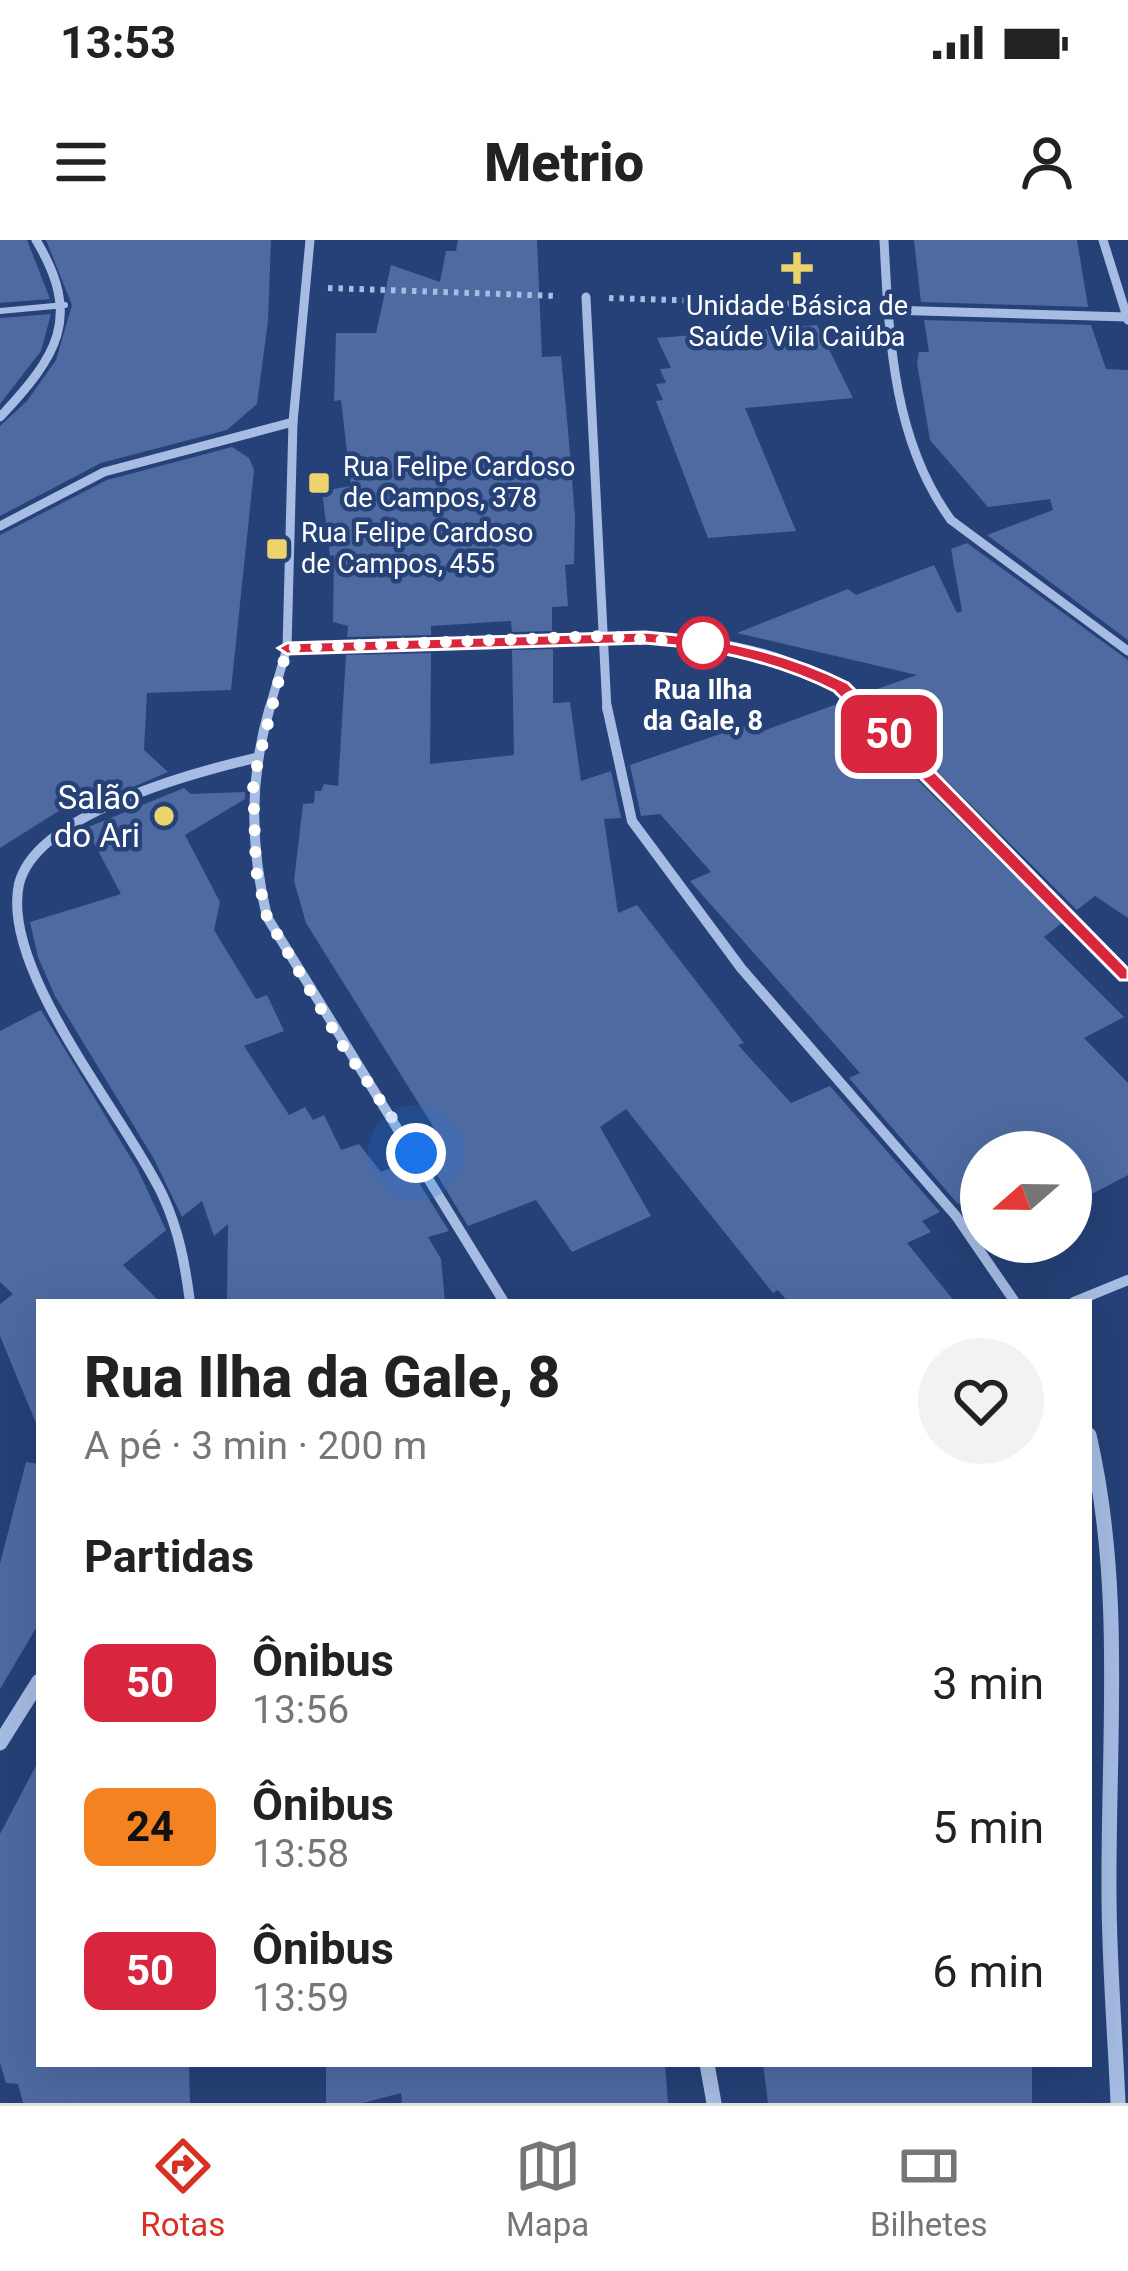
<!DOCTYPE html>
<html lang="pt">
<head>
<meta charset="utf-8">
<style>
	body { margin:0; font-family:Roboto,sans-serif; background:#f2f2f2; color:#222; height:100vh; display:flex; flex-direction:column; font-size:45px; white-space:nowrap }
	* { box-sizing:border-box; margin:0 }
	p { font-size:39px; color:#767676 }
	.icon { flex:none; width:66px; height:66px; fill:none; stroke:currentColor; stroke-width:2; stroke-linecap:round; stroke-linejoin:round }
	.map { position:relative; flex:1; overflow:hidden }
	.details { position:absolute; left:36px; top:1059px; width:1056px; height:768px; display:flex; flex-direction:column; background:#fff; border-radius:0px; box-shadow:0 12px 48px #0002 }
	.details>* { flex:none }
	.badge { padding:0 24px; border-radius:18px; font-size:42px; line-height:78px }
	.needle { width:78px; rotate:250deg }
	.controls { position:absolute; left:960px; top:891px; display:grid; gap:24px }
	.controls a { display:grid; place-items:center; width:132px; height:132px; border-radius:50%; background:#fff; box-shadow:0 12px 48px #0002; font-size:60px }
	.you { position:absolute; width:60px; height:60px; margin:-30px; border:9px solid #fff; border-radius:50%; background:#1a73e8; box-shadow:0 0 0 18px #1a73e833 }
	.map>.badge { position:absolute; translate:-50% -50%; box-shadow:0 0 0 6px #fff }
	h2 { padding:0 48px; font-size:45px; line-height:108px }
	.round { display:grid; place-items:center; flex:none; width:126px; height:126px; border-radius:63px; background:#f2f2f2 }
	.head { display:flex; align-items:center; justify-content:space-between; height:204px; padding:0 48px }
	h1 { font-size:57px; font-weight:800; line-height:90px }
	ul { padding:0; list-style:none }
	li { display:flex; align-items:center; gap:36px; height:144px; padding:0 48px }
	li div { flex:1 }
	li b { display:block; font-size:45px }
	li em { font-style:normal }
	li .badge { min-width:132px; font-weight:700; text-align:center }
	.status { display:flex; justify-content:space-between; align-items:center; height:84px; padding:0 60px; background:#fff; direction:ltr }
	.status svg { height:33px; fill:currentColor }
	header { display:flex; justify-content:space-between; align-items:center; height:156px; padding:0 48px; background:#fff; font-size:54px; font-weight:800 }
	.menu { display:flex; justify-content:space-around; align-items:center; height:168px; border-top:3px solid #e0e0e0; background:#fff; font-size:33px; color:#767676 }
	.menu a { display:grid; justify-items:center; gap:6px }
	.menu .on { color:#d93025 }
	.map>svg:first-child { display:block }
	.building { fill:#4e6aa0 }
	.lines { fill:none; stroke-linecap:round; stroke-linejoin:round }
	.path { stroke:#a6bce3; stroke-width:6; stroke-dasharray:4.5 6; stroke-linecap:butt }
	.lane { stroke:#a6bce3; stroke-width:6 }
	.street-far2 { stroke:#a6bce3; stroke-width:9 }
	.street-far1 { stroke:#a6bce3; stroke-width:10 }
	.street { stroke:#a6bce3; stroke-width:15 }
	.line { fill:#d7263d; stroke:#fff; stroke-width:3 }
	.walk { stroke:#fff; stroke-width:12; stroke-dasharray:0 21.6 }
	.poi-dot { fill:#ecd36b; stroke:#254177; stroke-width:4.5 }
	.stop-dot { fill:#fff; stroke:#d7263d; stroke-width:6 }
	.labels { text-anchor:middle; stroke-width:9; stroke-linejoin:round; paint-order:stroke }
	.far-poi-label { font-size:27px; fill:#fff; stroke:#254177; text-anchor:start }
	.far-stop-label { font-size:27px; font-weight:bold; fill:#fff; stroke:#254177 }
	.poi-label { font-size:33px; fill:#fff; stroke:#254177; text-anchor:end }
</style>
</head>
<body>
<div class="status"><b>13:53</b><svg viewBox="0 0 49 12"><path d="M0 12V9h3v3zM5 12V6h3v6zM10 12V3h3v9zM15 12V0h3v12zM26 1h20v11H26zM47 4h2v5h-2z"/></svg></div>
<header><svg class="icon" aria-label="menu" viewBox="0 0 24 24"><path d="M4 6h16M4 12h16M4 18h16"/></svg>Metrio<svg class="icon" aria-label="person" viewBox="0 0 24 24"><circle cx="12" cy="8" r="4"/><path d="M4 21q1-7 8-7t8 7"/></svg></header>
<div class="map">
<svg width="1128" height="1863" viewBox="0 0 1128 1863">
	<rect width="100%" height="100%" fill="#254177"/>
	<g class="building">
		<polygon points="0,0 27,0 50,59 0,63"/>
		<polygon points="46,0 271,0 268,81 257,164 227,190 101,223 0,276 0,186 27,161 56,120 72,65"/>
		<polygon points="458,0 537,0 542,117 561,116 568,190 575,277 574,324 565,325 568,366 552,367 552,391 512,392 511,381 431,386 431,395 347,397 348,386 333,382 334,315 330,316 322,251 351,246 341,160 334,161 336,93 376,93 391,25 440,42 446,11 456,11"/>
		<polygon points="914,0 1077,0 1088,67 921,62"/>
		<polygon points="51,74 41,111 0,164 0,78"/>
		<polygon points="924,80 1091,85 1106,129 1128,130 1128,400 987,295 1053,270 1050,259 988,267 930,200 917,123 919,112 929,112"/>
		<polygon points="817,85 853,158 745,168 796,291 708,298 656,161 663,160 656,144 666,143 660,129 671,128 657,98"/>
		<polygon points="232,207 249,218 254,230 231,450 147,453 144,510 168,532 77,571 73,562 0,608 0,295 107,240"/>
		<polygon points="967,303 1128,420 1128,678 1095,656 1077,670 860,455 917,435 737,393 848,349 856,355 934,325 957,373 962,371 951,309"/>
		<polygon points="553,409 553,463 570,462 581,541 611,531 621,578 604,579 618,673 637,665 744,803 738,805 791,863 830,846 940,972 922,981 931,992 907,1003 955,1062 788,1062 778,1050 773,1053 626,869 600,887 651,976 572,1012 536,960 468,986 425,915 446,907 306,683 294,641 303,564 314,563 315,551 321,551 324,544 338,546 346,415 431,413 430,524 514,515 512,410"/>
		<polygon points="840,463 1062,683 1044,697 1124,777 1084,798 1128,843 1128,935 1071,965 1071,912 981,912 981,953 958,964 849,838 860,833 690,641 711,632 660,574 641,576 630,525 752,483 760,492"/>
		<polygon points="184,548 191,554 245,552 245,559 185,595 220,662 214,690 256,759 267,755 284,791 244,806 289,875 305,867 313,880 324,875 341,910 359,904 381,932 406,922 449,991 428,997 441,1019 445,1062 227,1062 228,984 214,996 202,961 182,977 154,919 55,756 38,717 30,682 121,654 86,588"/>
		<polygon points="41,770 137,928 166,990 123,1025 160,1062 39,1062 38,1188 0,1096 0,1064 13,1054 0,1042 0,791"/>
		<polygon points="26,1222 39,1224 39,1383 0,1449 0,1324"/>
		<polygon points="39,1520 39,1824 189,1824 190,1863 23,1863 18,1844 6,1843 0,1823 0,1594"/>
		<polygon points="326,1824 665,1824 668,1863 402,1863 401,1853 363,1863 326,1863"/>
		<polygon points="763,1824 1032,1824 1032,1863 768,1863"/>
	</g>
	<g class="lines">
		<g class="path">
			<polyline points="328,48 559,56"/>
			<polyline points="609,58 864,66"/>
		</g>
		<polyline class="lane" points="0,71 65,65"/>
		<g class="street-far2">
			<path d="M884,0C889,96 892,199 951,280L1128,411"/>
			<polyline points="1103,0 1128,80"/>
			<polyline points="586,57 607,470"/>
			<polyline points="887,70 1127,77"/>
			<path d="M0,177C57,116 83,78 36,0"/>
			<polyline points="0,286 104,232 293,182"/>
			<path d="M287,408C357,406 427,404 497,402C616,398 773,379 864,470"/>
			<polyline points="269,470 287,408 293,182 310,0"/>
		</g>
		<g class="street-far1">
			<path d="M270,467C249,538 250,605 267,677L504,1062"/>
			<polyline points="607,467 632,581 741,728 956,976 1015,1062"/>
			<polyline points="861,467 1128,735"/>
			<path d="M190,1062C185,1024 179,991 163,956C126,877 0,731 19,644C36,574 195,532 255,518"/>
			<polyline points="1074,1062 1128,1040"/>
		</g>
		<g class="street">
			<path d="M1089,1195C1124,1346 1108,1499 1109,1652C1109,1722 1115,1793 1118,1863"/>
			<polyline points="0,1503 39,1441"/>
			<polyline points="707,1824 714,1863"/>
		</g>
	</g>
	<path class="line" d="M645,392C715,397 785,411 848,443L1128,729V740H1120L834,451C775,421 712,408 645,403L287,414L278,408L287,403Z"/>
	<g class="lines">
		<polyline class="walk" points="416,913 341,803 267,677 256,630 253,542 287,408 602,396 703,403"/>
	</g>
	<g class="poi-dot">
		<path d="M791 10h12v12h12v12h-12v12h-12v-12h-12v-12h12z"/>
		<rect x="307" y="231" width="24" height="24" rx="6"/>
		<rect x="265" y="297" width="24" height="24" rx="6"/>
		<circle cx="164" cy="576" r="12"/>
	</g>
	<circle class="stop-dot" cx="703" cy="403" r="24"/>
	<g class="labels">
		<g class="far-poi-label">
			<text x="797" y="75" text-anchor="middle">Unidade Básica de<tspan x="797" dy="31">Saúde Vila Caiúba</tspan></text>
			<text x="343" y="236">Rua Felipe Cardoso<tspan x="343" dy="31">de Campos, 378</tspan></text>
			<text x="301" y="302">Rua Felipe Cardoso<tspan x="301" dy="31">de Campos, 455</tspan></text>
		</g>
		<g class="far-stop-label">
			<text x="703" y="459">Rua Ilha<tspan x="703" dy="31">da Gale, 8</tspan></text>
		</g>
		<g class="poi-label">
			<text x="140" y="569">Salão<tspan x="140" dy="38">do Ari</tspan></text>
		</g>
	</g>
</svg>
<div class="controls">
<a><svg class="needle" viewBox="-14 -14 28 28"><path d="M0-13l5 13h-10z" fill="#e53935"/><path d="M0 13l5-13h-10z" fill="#767676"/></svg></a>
</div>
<div class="you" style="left:416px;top:913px"></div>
<b class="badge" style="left:889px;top:494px;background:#d7263d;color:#fff">50</b>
<section class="details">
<div class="head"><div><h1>Rua Ilha da Gale, 8</h1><p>A pé · 3 min · 200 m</p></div><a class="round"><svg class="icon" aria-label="heart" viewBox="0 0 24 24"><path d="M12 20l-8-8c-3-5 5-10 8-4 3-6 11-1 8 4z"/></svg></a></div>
<h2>Partidas</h2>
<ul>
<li><span class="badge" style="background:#d7263d;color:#fff">50</span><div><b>Ônibus</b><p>13:56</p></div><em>3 min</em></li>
<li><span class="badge" style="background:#f58220;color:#111">24</span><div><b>Ônibus</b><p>13:58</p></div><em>5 min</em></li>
<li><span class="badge" style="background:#d7263d;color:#fff">50</span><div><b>Ônibus</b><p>13:59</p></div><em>6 min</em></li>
</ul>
</section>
</div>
<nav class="menu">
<a class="on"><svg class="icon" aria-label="directions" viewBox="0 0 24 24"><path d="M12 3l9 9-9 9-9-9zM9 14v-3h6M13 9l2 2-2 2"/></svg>Rotas</a>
<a><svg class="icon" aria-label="map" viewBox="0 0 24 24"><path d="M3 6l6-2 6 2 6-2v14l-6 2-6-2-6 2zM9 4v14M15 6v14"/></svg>Mapa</a>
<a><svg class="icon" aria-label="tickets" viewBox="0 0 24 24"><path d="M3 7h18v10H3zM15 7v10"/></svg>Bilhetes</a>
</nav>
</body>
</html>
